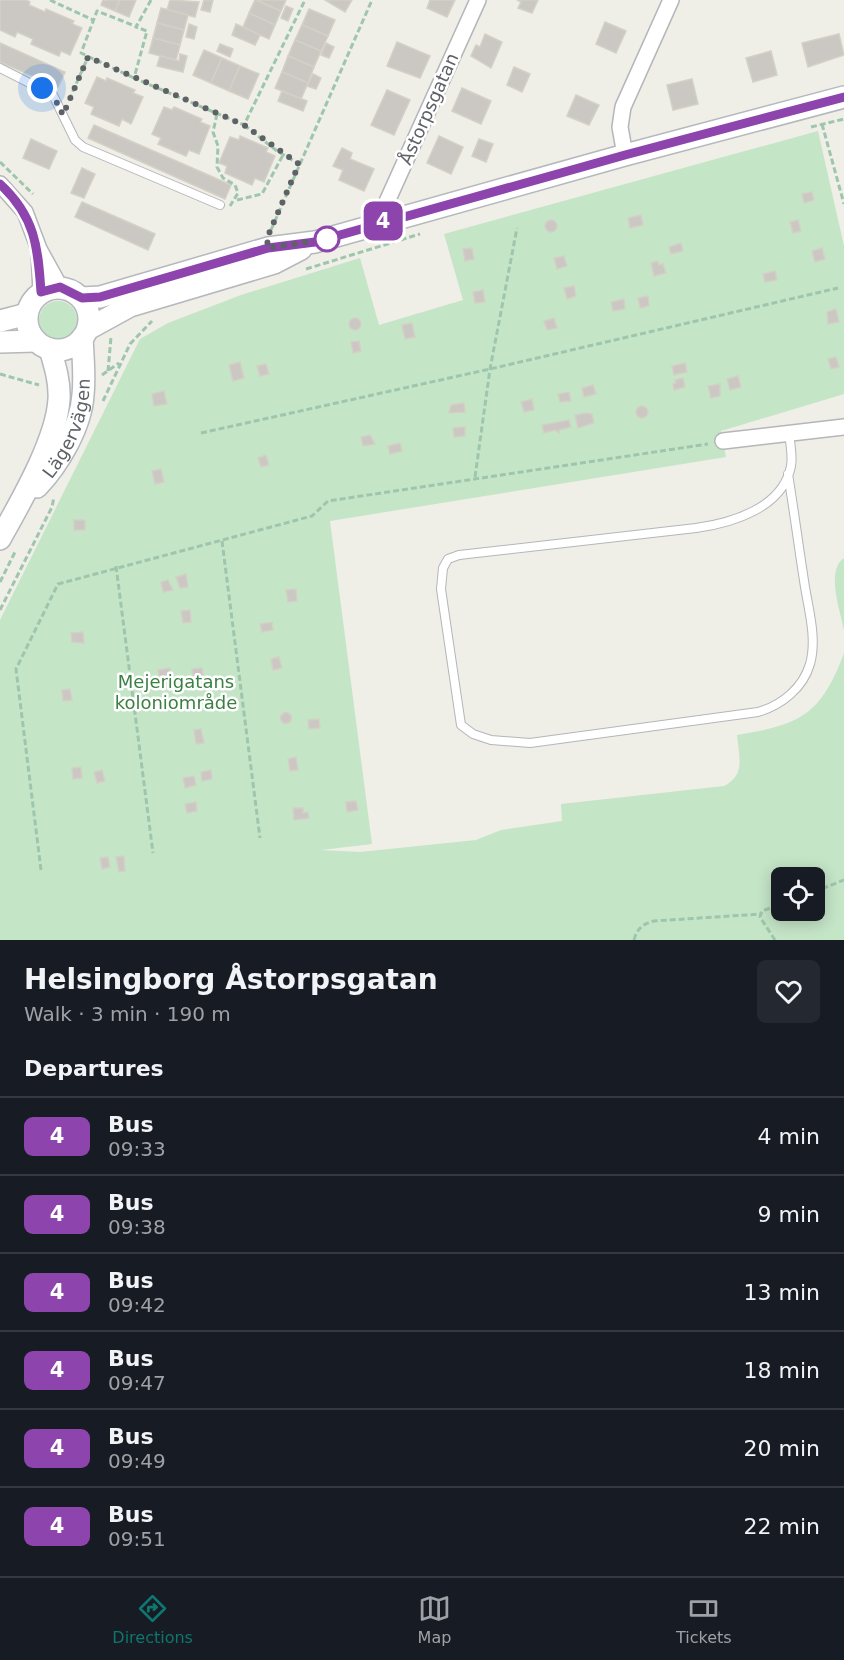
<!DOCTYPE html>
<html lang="en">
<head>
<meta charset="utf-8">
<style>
	body { margin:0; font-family:"DejaVu Sans",sans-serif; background:#242831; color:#f1f3f6; height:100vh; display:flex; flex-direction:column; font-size:22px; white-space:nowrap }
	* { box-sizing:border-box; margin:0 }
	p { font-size:20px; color:#9ea1a6 }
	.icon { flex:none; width:33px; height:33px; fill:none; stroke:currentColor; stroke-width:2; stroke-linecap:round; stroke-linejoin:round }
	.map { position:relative; height:940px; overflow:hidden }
	.drawer { display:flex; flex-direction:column; background:#171b24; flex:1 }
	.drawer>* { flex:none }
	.badge { padding:0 12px; border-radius:9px; font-size:21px; line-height:39px }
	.fabs { position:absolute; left:771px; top:867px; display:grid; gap:12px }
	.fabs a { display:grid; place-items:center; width:54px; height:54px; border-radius:9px; background:#171b24; box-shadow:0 3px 15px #0003; font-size:30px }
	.you { position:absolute; width:30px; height:30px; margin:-15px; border:4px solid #fff; border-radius:50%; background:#1a73e8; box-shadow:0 0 0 9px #1a73e833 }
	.map>.badge { position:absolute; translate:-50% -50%; box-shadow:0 0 0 3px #fff }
	h2 { padding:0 24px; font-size:22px; line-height:54px }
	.round { display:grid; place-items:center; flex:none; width:63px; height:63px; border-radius:9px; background:#242831 }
	.head { display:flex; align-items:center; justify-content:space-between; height:102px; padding:0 24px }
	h1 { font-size:28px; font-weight:700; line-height:45px }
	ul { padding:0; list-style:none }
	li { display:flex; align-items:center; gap:18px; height:78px; padding:0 24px; border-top:2px solid #363941 }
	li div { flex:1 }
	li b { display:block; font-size:22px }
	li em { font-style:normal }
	li .badge { min-width:66px; font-weight:700; text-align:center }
	.tabs { display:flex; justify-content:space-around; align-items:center; height:84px; border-top:2px solid #363941; background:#171b24; font-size:16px; color:#9ea1a6 }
	.tabs a { display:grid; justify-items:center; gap:3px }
	.tabs .current { color:#0f766e }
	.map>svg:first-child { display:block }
	.green { fill:#c5e5c7; fill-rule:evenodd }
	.building { fill:#cbc8c4; stroke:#d4d0c5; stroke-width:1.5 }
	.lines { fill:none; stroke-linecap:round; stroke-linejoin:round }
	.lane-casing { stroke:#b4b6ba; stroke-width:10 }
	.street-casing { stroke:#b4b6ba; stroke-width:18 }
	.secondary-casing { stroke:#b5b8bd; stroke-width:24 }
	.path { stroke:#9ec6ad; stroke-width:3; stroke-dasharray:6 3; stroke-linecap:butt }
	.lane { stroke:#fff; stroke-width:8 }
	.street { stroke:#fff; stroke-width:15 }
	.secondary { stroke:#fff; stroke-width:21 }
	.line-casing { stroke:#fff; stroke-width:14 }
	.line { stroke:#8e44ad; stroke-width:9 }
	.walk { stroke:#5e6166; stroke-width:6; stroke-dasharray:0 10.8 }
	.stop-dot { fill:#fff; stroke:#8e44ad; stroke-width:3 }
	.labels { text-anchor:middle; stroke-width:5; stroke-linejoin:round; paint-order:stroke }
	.street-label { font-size:18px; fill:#5e6166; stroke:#fff }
	.park-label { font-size:18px; fill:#3b8043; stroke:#fff }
</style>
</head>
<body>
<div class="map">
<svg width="844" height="940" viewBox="0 0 844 940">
	<rect width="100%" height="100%" fill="#efeee7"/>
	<g class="green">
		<path d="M818,131L844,246V394L721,431L726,457L330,521L372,844L321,850L360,852L476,840L501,830L562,821L561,804L724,786C746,775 739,757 737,735C800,725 821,715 844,653V940H0V620L140,339L168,323L241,295L360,258L379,325L463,300L444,234ZM782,878H814V910H782Z"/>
		<circle cx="58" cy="320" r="19"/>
		<path d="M844,558V631C841,612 825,571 844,558Z"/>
	</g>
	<g class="building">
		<polygon points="0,0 26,0 30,2 29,5 45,12 46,9 74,21 72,24 82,28 70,55 61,51 59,56 31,44 33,39 17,32 15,37 0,30"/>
		<polygon points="103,0 120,0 115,11 101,5"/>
		<polygon points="120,0 136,0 129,17 115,11"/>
		<polygon points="170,0 199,2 195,17 167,10"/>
		<polygon points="204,0 213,0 210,12 201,10"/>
		<polygon points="255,0 281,11 275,25 249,13"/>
		<polygon points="256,0 286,0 281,11"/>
		<polygon points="325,0 352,0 345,12"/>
		<polygon points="430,0 455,0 447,17 427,8"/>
		<polygon points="517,0 538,0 532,13 518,8 521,2"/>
		<polygon points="286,6 293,9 288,21 281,18"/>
		<polygon points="161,8 188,15 184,30 157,23"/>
		<polygon points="309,9 335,20 328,36 302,25"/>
		<polygon points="249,13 275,25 269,39 243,27"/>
		<polygon points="605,22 626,31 616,53 596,44"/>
		<polygon points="157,23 184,30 180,45 153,38"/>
		<polygon points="189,24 197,27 194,39 186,37"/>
		<polygon points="236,24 260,35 255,45 232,35"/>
		<polygon points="302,25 328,36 321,51 295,40"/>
		<polygon points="485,34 502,42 491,68 471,56 476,45 480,47"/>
		<polygon points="839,34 844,55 808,67 802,43"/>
		<polygon points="153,38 180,45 176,60 149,53"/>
		<polygon points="295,40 321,51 314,67 288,56"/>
		<polygon points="397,42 430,56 420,78 387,66"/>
		<polygon points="0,43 65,72 58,87 0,62"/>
		<polygon points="326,43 334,47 329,58 321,55"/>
		<polygon points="220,44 233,49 230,57 217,51"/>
		<polygon points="204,50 222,58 211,83 193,75"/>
		<polygon points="771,51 777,75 753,82 746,58"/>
		<polygon points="180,54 187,56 183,72 157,66 160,56 179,61"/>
		<polygon points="288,56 314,67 308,83 282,72"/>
		<polygon points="222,58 240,66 229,91 211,83"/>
		<polygon points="240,66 259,74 248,99 229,91"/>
		<polygon points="514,67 530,74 522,92 507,85"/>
		<polygon points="282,72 308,83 301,99 275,88"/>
		<polygon points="313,74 321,78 316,89 307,86"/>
		<polygon points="97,77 106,81 107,78 135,90 133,93 143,97 131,124 122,119 119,126 91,114 94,107 85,103"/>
		<polygon points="692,79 698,104 673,110 667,85"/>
		<polygon points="462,88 491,101 481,124 452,111"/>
		<polygon points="387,90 410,100 394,135 371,125"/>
		<polygon points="282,91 307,101 303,111 278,101"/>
		<polygon points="576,95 599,105 589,125 567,116"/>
		<polygon points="164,107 172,110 174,107 202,119 200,122 210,126 199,154 189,150 186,156 158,144 161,138 152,134"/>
		<polygon points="94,125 231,185 225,199 88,138"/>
		<polygon points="240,136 268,148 266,152 275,156 264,182 255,178 252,185 225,173 227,166 219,163 230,137 239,140"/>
		<polygon points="439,136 463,147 451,174 427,163"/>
		<polygon points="31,139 57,151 49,169 23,158"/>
		<polygon points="479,139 493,144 486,162 472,156"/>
		<polygon points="342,148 352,153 350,159 374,169 364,191 339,180 343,170 333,166"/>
		<polygon points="82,168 95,174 84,198 71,193"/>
		<polygon points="812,192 814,200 804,203 802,194"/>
		<polygon points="82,202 155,234 148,250 75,217"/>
		<polygon points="641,215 643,225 630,228 628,218"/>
		<circle cx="551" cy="226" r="6"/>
		<polygon points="798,220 801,231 793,233 790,222"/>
		<polygon points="681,243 683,251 671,254 669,247"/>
		<polygon points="472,248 474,259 465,261 463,249"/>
		<polygon points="822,248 825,259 815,262 812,251"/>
		<polygon points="564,256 567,266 557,269 554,258"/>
		<polygon points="658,261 659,265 663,264 666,273 654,276 651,263"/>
		<polygon points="775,271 777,280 765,282 763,274"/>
		<polygon points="574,286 576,296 567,299 564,288"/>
		<polygon points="483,290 485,302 475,303 473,292"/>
		<polygon points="648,296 649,306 640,308 638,298"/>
		<polygon points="624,299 625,309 613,311 611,302"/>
		<polygon points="836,309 839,322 828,324 827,312"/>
		<circle cx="355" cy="324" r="6"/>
		<polygon points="554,318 557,328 547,330 544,321"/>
		<polygon points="412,323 415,337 405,339 402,325"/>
		<polygon points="359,341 361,351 353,353 351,342"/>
		<polygon points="836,357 839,367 831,369 828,359"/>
		<polygon points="240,362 244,378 233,381 229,365"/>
		<polygon points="685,363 687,372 674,375 672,366"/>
		<polygon points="266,364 269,374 260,376 257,366"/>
		<polygon points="738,376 741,387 730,390 727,379"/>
		<polygon points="683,378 685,387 674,390 673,384 676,383 675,380"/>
		<polygon points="720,384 720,396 711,398 708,386"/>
		<polygon points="593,385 596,394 584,397 582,388"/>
		<polygon points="164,391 167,404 154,406 152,394"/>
		<polygon points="569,392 571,401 560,402 558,394"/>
		<polygon points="532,399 534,410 524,412 521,402"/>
		<polygon points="464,403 465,412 449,413 451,405"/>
		<circle cx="642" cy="412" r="6"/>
		<polygon points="586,413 592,414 594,423 578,428 575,415"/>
		<polygon points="569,420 571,427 559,430 559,433 555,430 544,433 542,425"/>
		<polygon points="465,427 465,436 454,437 453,428"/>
		<polygon points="370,435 375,444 363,446 361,437"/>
		<polygon points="400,443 402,451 390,454 388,446"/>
		<polygon points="266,455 269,465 261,467 258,458"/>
		<polygon points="161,469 164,482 155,484 152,471"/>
		<rect x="74" y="520" width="11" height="10"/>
		<polygon points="186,574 188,587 180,588 176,577"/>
		<polygon points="168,580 173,590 163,592 161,582"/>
		<polygon points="296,589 297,601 288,602 286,590"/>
		<polygon points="190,610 191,622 183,623 181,611"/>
		<polygon points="272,622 273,630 262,632 260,624"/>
		<polygon points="83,632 84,643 72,642 71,633"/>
		<polygon points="279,657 282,668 273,670 271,659"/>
		<polygon points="170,668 171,677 160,679 158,670"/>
		<polygon points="202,668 204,680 194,681 192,669"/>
		<polygon points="70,689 72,700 63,701 62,690"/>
		<circle cx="286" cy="718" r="5.5"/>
		<polygon points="319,719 320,728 309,729 308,720"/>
		<polygon points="201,729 204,743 196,744 194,730"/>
		<polygon points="296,757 298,770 290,771 288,759"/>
		<polygon points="81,767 82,778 73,779 72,768"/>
		<polygon points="102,770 105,781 97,783 94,772"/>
		<polygon points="211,770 212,779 202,781 201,772"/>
		<polygon points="194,776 196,785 185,788 183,778"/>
		<polygon points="356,801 358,810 347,812 346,802"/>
		<polygon points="196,802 197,811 187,813 185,804"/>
		<polygon points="293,808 303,808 303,813 308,812 309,818 294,820"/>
		<polygon points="124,856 125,871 119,872 116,857"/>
		<polygon points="108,857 110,867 102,869 100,858"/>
	</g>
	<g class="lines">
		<g class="lane-casing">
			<g id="lane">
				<polyline points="0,68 53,95 75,140 83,147 220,205"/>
				<path d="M788,474C794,511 799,549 805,587C809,611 817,640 810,664C803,688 782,705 758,712L530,743L491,740L473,734L461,725L441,589L443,568L448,559L459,555L696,528C732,523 783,508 791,466C793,456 790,443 789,433"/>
			</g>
		</g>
		<g class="street-casing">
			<g id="street">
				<polyline points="625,155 620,127 623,107 671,0"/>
				<polyline points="0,184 25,212 39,249 60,287"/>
				<polyline points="388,220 385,206 478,0"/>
				<polyline points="39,252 41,292"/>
				<polyline points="723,441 844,427"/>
			</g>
		</g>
		<g class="secondary-casing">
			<g id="secondary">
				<circle cx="58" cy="319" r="31"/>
				<polyline points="82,298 100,297 268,248 315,242 625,155 844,97"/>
				<polyline points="0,321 27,314"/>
				<polyline points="88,329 130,306 274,263 301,249"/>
				<polyline points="0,342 36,341"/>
				<path id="s1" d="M37,487C58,465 81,427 83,395C85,376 83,357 82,338"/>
				<path d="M0,539C20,503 57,440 59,399C60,382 55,366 50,349"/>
			</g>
		</g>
		<g class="path">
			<polyline points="50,0 93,20"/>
			<polyline points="151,0 136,27 147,31 134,78 244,125 305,0"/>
			<polyline points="134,78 81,53 97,11 135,26"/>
			<polyline points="69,100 88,57"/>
			<polyline points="217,114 213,132 218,146 217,167 223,178 235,185 238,193 230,206"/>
			<polyline points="822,124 844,204"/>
			<polyline points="244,125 277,151 299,164"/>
			<polyline points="811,127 844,119"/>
			<polyline points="0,162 33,194"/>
			<polyline points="237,200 262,194 283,155"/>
			<polyline points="271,230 372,0"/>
			<polyline points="306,269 420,234"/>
			<polyline points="108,371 111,337"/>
			<polyline points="0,374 39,385"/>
			<polyline points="102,375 119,363"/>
			<polyline points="103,401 130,344 152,321"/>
			<polyline points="201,433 490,369 838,288"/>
			<polyline points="475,477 490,369 517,228"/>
			<polyline points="222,541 260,838"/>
			<polyline points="116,566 153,853"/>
			<polyline points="0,582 15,552"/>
			<polyline points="0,610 52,507 54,497"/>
			<polyline points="41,870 16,669 58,584 312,516 328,501 708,444"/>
			<polyline points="814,892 844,880"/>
			<path d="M634,940C637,928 643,924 654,921L761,914"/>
			<polyline points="775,940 760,917 762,911 782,904"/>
		</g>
		<use href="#lane" class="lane"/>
		<use href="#street" class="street"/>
		<use href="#secondary" class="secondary"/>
	</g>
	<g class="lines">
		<g class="line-casing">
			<path id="line" d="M0,184C35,216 38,247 41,292L60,287L82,298L100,297L268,248L315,242L625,155L844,97"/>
		</g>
		<use href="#line" class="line"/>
		<polyline class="walk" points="42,88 53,95 63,115 88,57 244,125 299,164 267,238 268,248 327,239"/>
	</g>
	<circle class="stop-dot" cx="327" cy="239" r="12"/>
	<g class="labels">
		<g class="street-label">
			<text transform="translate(429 109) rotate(-66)" y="6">Åstorpsgatan</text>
			<text dy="6" stroke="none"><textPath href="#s1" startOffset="68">Lägervägen</textPath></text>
		</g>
		<g class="park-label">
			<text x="176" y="688">Mejerigatans<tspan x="176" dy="21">koloniområde</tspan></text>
		</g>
	</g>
</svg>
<div class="fabs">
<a><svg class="icon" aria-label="locate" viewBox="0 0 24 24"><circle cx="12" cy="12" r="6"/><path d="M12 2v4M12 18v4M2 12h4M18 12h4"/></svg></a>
</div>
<div class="you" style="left:42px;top:88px"></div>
<b class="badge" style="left:383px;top:221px;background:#8e44ad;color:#fff">4</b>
</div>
<section class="drawer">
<div class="head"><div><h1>Helsingborg Åstorpsgatan</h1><p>Walk · 3 min · 190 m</p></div><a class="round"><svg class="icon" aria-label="heart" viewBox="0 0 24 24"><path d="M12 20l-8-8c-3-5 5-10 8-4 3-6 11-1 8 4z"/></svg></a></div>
<h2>Departures</h2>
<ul>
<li><span class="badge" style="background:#8e44ad;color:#fff">4</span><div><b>Bus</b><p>09:33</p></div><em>4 min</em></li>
<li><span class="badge" style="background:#8e44ad;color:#fff">4</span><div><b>Bus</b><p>09:38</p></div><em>9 min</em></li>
<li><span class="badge" style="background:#8e44ad;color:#fff">4</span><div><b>Bus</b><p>09:42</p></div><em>13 min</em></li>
<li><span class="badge" style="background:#8e44ad;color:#fff">4</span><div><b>Bus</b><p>09:47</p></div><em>18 min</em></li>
<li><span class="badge" style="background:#8e44ad;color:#fff">4</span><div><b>Bus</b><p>09:49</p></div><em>20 min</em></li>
<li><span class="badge" style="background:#8e44ad;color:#fff">4</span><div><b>Bus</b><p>09:51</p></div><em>22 min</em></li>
</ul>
</section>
<nav class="tabs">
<a class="current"><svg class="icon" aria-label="directions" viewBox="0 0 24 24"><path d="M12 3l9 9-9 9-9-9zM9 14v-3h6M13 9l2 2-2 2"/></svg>Directions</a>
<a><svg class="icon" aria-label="map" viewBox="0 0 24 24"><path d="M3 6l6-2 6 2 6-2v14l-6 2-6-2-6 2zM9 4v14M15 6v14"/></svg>Map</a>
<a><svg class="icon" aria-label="tickets" viewBox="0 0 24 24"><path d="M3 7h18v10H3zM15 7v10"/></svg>Tickets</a>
</nav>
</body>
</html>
